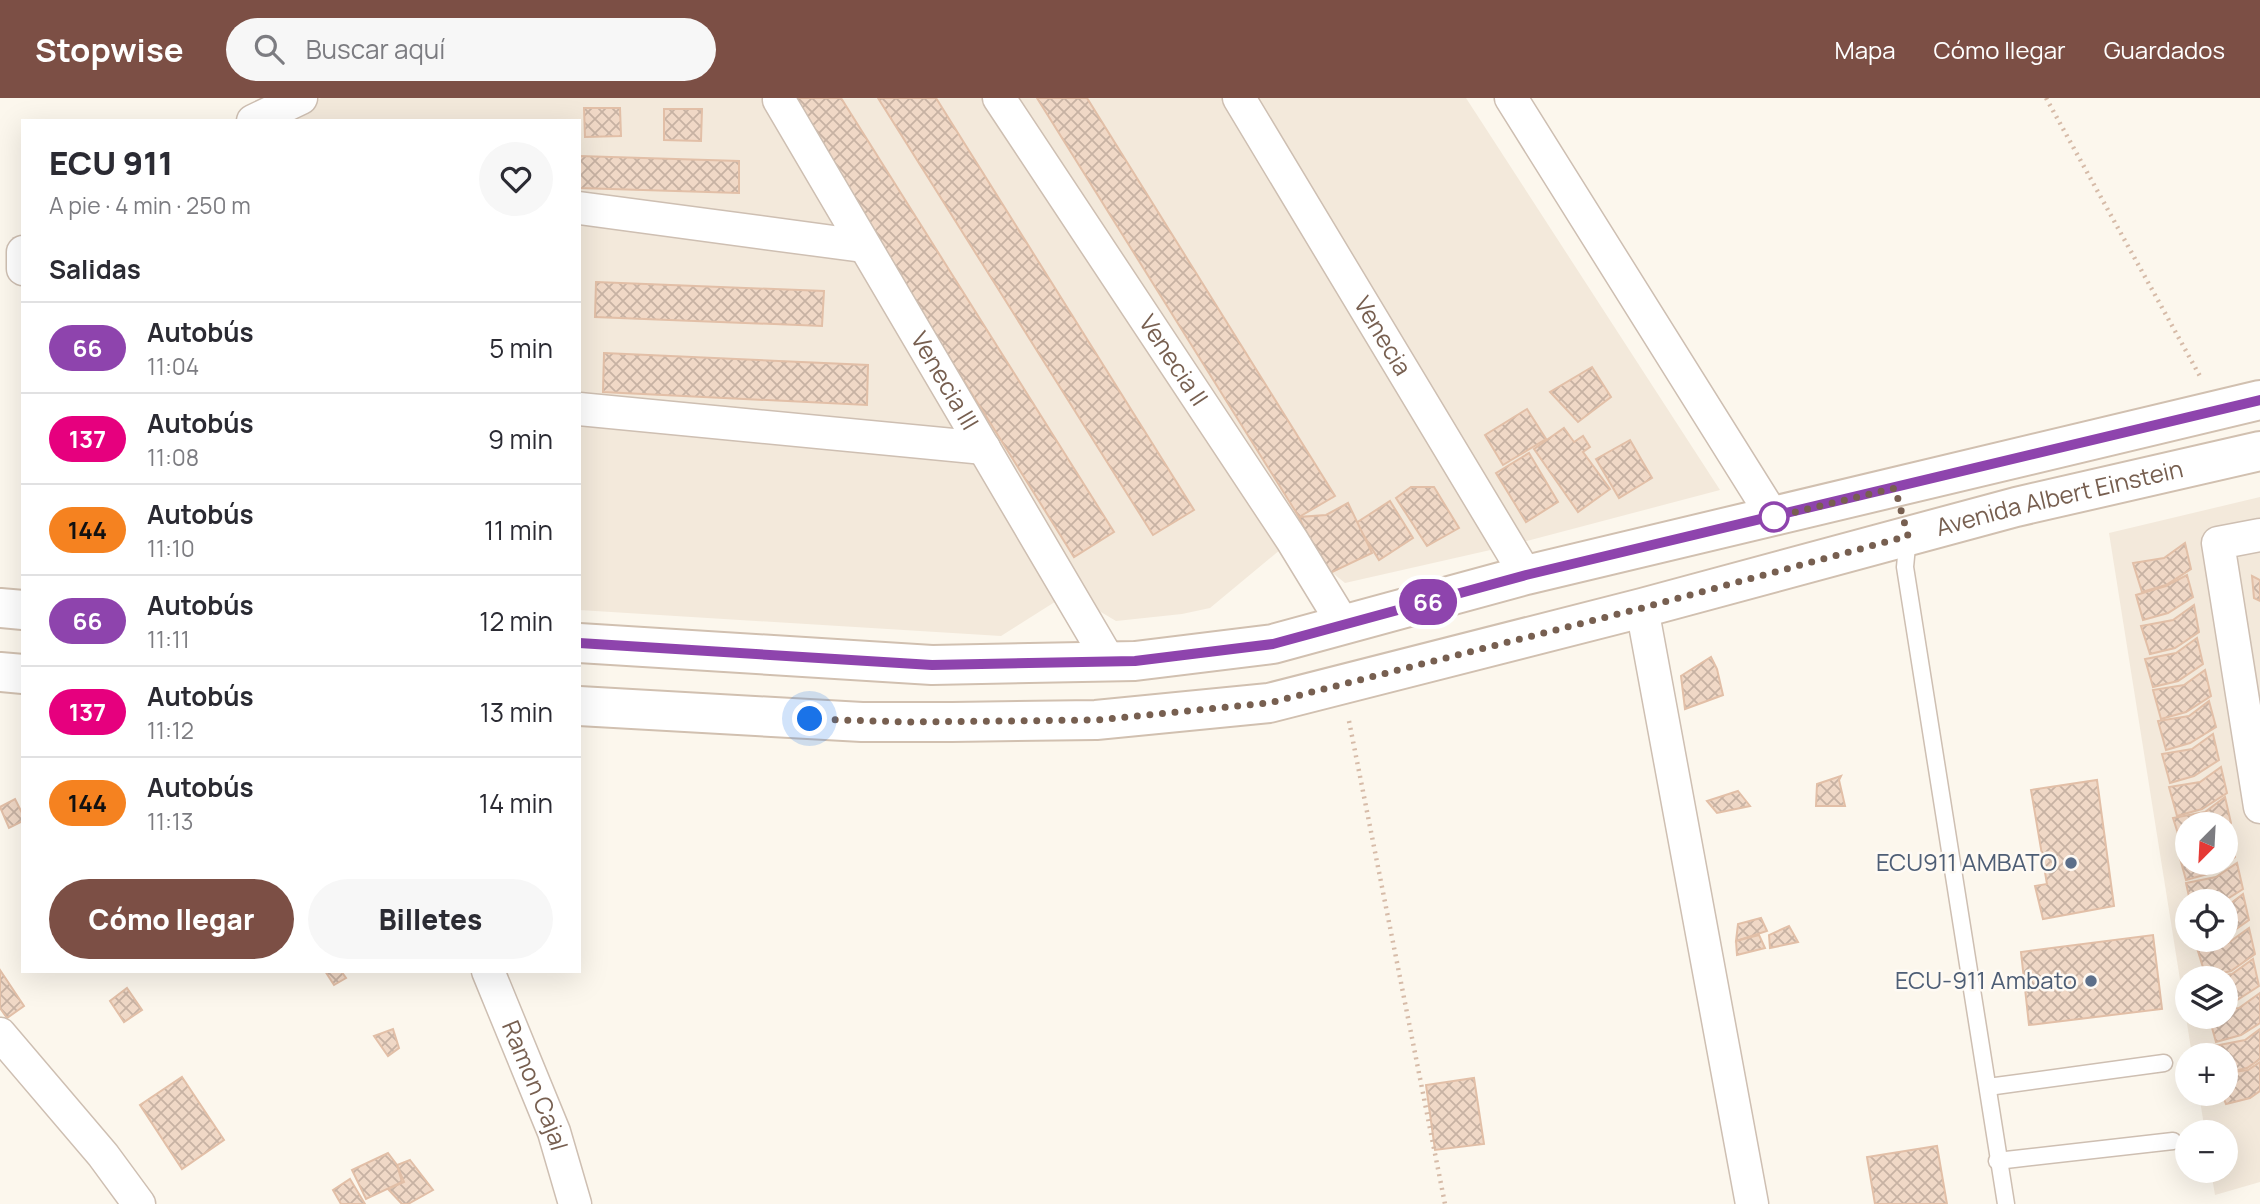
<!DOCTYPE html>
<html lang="es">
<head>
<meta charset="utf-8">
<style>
	body { margin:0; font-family:Manrope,sans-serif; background:#f7f7f7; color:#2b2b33; height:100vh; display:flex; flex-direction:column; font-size:26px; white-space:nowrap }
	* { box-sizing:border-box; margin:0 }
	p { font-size:23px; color:#7c7c81 }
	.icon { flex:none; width:38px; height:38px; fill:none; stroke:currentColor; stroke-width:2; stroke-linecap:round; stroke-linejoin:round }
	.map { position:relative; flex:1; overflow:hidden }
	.side { position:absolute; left:21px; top:21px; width:560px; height:854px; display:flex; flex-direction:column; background:#fff; border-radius:0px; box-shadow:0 7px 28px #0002 }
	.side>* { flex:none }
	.badge { padding:0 14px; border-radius:23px; font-size:24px; line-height:46px }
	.needle { width:46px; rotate:204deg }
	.fabs { position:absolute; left:2175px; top:714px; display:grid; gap:14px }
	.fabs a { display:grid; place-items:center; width:63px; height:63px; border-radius:50%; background:#fff; box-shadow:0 7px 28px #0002; font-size:35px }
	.you { position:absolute; width:35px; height:35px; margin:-18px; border:5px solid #fff; border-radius:50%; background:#1a73e8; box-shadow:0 0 0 10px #1a73e833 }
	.map>.badge { position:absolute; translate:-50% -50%; box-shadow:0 0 0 4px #fff }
	h2 { padding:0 28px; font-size:26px; line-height:63px }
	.round { display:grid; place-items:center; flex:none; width:74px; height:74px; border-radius:37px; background:#f7f7f7 }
	.summary { display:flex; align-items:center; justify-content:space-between; height:119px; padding:0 28px }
	h1 { font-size:33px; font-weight:800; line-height:52px }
	.button { display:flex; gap:14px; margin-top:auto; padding:14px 28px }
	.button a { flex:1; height:80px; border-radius:42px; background:#7c4f45; color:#fff; font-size:28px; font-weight:800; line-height:80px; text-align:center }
	.button a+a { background:#f7f7f7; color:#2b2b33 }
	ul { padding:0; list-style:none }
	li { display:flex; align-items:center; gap:21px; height:91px; padding:0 28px; border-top:2px solid #e1e1e2 }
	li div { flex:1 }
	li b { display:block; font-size:26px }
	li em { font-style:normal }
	li .badge { min-width:77px; font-weight:700; text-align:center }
	header { display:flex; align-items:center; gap:42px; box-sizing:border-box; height:98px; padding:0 35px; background:#7c4f45; color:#fff }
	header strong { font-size:33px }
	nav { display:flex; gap:38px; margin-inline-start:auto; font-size:24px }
	.search { width:490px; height:63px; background:#f7f7f7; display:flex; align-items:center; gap:18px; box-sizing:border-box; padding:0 24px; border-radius:38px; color:#7c7c81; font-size:26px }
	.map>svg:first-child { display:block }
	.residential { fill:#f3e9db; fill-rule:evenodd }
	.building { fill:url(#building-cross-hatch); stroke:#e2bfa7; stroke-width:2 }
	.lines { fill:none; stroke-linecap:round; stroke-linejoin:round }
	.lane-casing { stroke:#cebfb2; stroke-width:19 }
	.street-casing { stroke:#cebfb2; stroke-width:35 }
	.secondary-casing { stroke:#d1c0b0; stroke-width:42 }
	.path { stroke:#d6bba8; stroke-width:4.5; stroke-dasharray:2 5; stroke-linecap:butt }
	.lane { stroke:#fff; stroke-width:16 }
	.street { stroke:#fff; stroke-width:32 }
	.secondary { stroke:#fff; stroke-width:38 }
	.line-casing { stroke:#fff; stroke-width:16 }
	.line { stroke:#8e44ad; stroke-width:10 }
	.walk { stroke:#775f50; stroke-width:7; stroke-dasharray:0 12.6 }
	.stop-dot { fill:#fff; stroke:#8e44ad; stroke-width:3.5 }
	.service-dot { fill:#5c6f8a; stroke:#fefaf4; stroke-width:2.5 }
	.labels { text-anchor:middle; stroke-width:5; stroke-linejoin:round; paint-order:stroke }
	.street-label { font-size:24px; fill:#775f50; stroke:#fefaf4 }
	.service-label { font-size:24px; fill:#4e5e75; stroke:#fefaf4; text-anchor:end }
</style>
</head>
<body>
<header>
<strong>Stopwise</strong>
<div class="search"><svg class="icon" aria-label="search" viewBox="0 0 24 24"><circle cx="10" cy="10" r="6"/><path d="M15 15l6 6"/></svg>Buscar aquí</div>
<nav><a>Mapa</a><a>Cómo llegar</a><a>Guardados</a></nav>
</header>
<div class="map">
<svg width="2260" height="1106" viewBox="0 0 2260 1106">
	<defs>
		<pattern id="building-cross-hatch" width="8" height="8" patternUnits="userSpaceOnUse" patternTransform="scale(1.75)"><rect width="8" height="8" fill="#f0d8c6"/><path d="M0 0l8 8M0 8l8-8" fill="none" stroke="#c7b2a3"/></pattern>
	</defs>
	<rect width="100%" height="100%" fill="#fcf7ed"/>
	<g class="residential">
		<polygon points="321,0 1466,0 1720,392 1508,448 1345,485 1292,442 1210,510 1182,516 1116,523 1069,495 1001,538 579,512 579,23 272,23"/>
		<path d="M2260,399V1084L2215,1097L2211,1073H2226V1034H2205L2199,996H2226V957H2192L2109,435ZM2188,726H2226V765H2188ZM2188,803H2226V842H2188ZM2188,880H2226V919H2188Z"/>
	</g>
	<g class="building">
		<polygon points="787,0 841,0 1114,434 1074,459"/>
		<polygon points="878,0 936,0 1194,412 1153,437"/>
		<polygon points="1037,0 1087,0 1335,398 1299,419"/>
		<polygon points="584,10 620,10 621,38 585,39"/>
		<polygon points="664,11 702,11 701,43 664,42"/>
		<polygon points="579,58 739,63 739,95 579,90"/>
		<polygon points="596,184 824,193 822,228 595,219"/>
		<polygon points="604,255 868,267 867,307 603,294"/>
		<polygon points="1592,269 1611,299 1578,324 1550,294"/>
		<polygon points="1527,311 1546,341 1503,367 1485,337"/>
		<polygon points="1564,330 1574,344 1583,338 1590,349 1583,354 1610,391 1578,414 1534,351"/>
		<polygon points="1630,342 1652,380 1619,400 1596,361"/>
		<polygon points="1529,355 1558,404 1526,424 1496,375"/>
		<polygon points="1411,389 1434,389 1459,430 1427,448 1396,400"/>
		<polygon points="1390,403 1413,440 1379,462 1356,425"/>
		<polygon points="1348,405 1372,455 1326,477 1299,419 1326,417"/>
		<polygon points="2185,445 2191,471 2166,487 2142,494 2133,465 2164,460"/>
		<polygon points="2187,477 2193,499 2168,515 2143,522 2136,497 2166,488"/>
		<polygon points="2252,478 2260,482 2260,503 2254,500"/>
		<polygon points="2194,507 2199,534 2175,550 2150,556 2141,528 2173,522"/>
		<polygon points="2197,540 2203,566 2178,583 2153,589 2145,561 2176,555"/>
		<polygon points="1711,559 1717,571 1723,597 1685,611 1681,578"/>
		<polygon points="2205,572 2211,598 2186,614 2161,621 2153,592 2184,587"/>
		<polygon points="2209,603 2216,629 2190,645 2166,652 2158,623 2189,618"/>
		<polygon points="2213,636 2219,662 2194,678 2170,685 2162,656 2192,651"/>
		<polygon points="2221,669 2227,695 2202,711 2177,718 2169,689 2200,684"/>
		<polygon points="1841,678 1839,682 1845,708 1816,708 1817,686"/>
		<polygon points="2097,682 2114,808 2043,821 2035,788 2047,786 2031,692"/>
		<polygon points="1738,693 1750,708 1717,715 1707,703"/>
		<polygon points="2225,699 2231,725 2226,729 2226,726 2188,726 2188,747 2182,748 2173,720 2205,714"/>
		<polygon points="15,701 23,717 23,723 9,730 0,709"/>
		<polygon points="2230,733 2235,759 2211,775 2186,782 2178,753 2188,751 2188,765 2226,765 2226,735"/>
		<polygon points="2237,765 2243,791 2224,803 2190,803 2186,785 2216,779"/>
		<polygon points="2243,796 2249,822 2226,838 2226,809"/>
		<polygon points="1761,820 1767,833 1736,843 1738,826"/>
		<polygon points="1789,828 1798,844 1770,850 1769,837"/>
		<polygon points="2249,830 2255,856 2231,873 2206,879 2197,850 2228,845"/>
		<polygon points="1759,837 1765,850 1737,857 1736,843"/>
		<polygon points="2153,837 2162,911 2029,927 2021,854"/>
		<polygon points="2253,861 2259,888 2234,904 2226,906 2226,880 2209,880 2232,876"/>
		<polygon points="0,872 24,908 7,920 0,910"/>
		<polygon points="325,873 341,873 346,880 334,887"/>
		<polygon points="127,890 142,912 124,924 110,903"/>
		<polygon points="2260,895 2260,925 2241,937 2216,944 2209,919 2226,919 2226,911 2239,910"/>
		<polygon points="393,931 399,950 388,958 374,938"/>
		<polygon points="2260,931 2260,961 2247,970 2226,975 2226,957 2216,957 2214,948 2245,942"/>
		<polygon points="2260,964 2260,993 2250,1000 2226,1006 2222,996 2226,996 2226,975 2248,972"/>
		<polygon points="182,979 224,1042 182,1071 140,1007"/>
		<polygon points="1474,980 1484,1046 1435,1052 1426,987"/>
		<polygon points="1937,1048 1947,1106 1875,1106 1867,1059"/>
		<polygon points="388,1055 397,1067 402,1084 366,1101 352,1072"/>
		<polygon points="410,1062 433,1092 408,1106 402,1106 388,1091 404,1084 397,1067"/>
		<polygon points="350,1081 365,1106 341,1106 333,1092"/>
	</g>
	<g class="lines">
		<g class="lane-casing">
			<g id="lane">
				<polyline points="1908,438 1905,469 2006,1106"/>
				<polyline points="1988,989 2164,965"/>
				<polyline points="1997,1063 2173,1043"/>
			</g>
		</g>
		<g class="street-casing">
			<g id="street">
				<path id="s1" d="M999,0L1292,442L1344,527"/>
				<path id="s2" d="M1239,0L1526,477"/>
				<polyline points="1511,0 1774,420"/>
				<path id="s3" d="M779,2L1109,563"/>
				<polyline points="253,23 301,0"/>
				<polyline points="579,110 863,148"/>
				<polyline points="23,154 23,171"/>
				<polyline points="579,311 984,350"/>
				<polyline points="2260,437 2218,445 2260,709"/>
				<polyline points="1642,510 1752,1106"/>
				<path id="s4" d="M488,873L554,1034L575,1106"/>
				<polyline points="0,936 103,1057 139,1106"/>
			</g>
		</g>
		<g class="secondary-casing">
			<g id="secondary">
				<polyline points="0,510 23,512"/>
				<polyline points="579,545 932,567 1135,563 1273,546 1526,477 2260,302"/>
				<polyline points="0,574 23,576"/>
				<path id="s5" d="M579,608L862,624H952L1096,622L1269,605L1642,510L2016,409L2260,353"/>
			</g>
		</g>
		<g class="path">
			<polyline points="2046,0 2201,280"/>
			<polyline points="1349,623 1445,1106"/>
		</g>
		<use href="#lane" class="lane"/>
		<use href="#street" class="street"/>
		<use href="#secondary" class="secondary"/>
	</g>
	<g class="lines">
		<g class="line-casing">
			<polyline id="line" points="579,545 932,567 1135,563 1273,546 1526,477 2260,302"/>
		</g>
		<use href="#line" class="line"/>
		<polyline class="walk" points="810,621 907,624 1096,622 1269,605 1642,510 1908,438 1895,390 1774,419"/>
	</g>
	<circle class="stop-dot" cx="1774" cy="419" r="14"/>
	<g class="service-dot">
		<circle cx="2071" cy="765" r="7"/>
		<circle cx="2091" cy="883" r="7"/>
	</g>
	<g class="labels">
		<g class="street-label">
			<text dy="8" stroke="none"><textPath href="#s2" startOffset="278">Venecia</textPath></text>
			<text dy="8" stroke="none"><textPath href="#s1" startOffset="315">Venecia II</textPath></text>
			<text dy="8" stroke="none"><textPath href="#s3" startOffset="326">Venecia III</textPath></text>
			<text dy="8" stroke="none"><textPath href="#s5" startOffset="1508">Avenida Albert Einstein</textPath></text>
			<text dy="8" stroke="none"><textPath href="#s4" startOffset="124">Ramon Cajal</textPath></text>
		</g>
		<g class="service-label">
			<text x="2057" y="773">ECU911 AMBATO</text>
			<text x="2077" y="891">ECU-911 Ambato</text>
		</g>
	</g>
</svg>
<div class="fabs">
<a><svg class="needle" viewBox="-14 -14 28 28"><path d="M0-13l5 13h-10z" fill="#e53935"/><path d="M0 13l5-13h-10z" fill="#7c7c81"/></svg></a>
<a><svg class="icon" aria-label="locate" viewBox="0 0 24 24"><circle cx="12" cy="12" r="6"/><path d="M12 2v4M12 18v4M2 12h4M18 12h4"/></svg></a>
<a><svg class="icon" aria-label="layers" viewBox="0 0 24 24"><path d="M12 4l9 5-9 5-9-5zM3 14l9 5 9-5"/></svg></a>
<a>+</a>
<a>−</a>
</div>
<div class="you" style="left:810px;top:621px"></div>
<b class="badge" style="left:1428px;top:504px;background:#8e44ad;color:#fff">66</b>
<section class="side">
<div class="summary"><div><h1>ECU 911</h1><p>A pie · 4 min · 250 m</p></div><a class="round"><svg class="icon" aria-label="heart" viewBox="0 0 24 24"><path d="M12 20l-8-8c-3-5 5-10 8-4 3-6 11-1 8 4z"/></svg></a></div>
<h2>Salidas</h2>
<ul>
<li><span class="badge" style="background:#8e44ad;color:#fff">66</span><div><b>Autobús</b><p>11:04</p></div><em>5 min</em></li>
<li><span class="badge" style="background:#e6007e;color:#fff">137</span><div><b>Autobús</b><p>11:08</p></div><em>9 min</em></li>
<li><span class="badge" style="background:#f58220;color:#111">144</span><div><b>Autobús</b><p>11:10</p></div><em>11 min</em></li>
<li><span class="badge" style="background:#8e44ad;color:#fff">66</span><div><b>Autobús</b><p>11:11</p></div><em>12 min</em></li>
<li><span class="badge" style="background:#e6007e;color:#fff">137</span><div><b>Autobús</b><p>11:12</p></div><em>13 min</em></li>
<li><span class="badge" style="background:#f58220;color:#111">144</span><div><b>Autobús</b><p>11:13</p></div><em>14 min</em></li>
</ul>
<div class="button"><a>Cómo llegar</a><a>Billetes</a></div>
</section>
</div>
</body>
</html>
